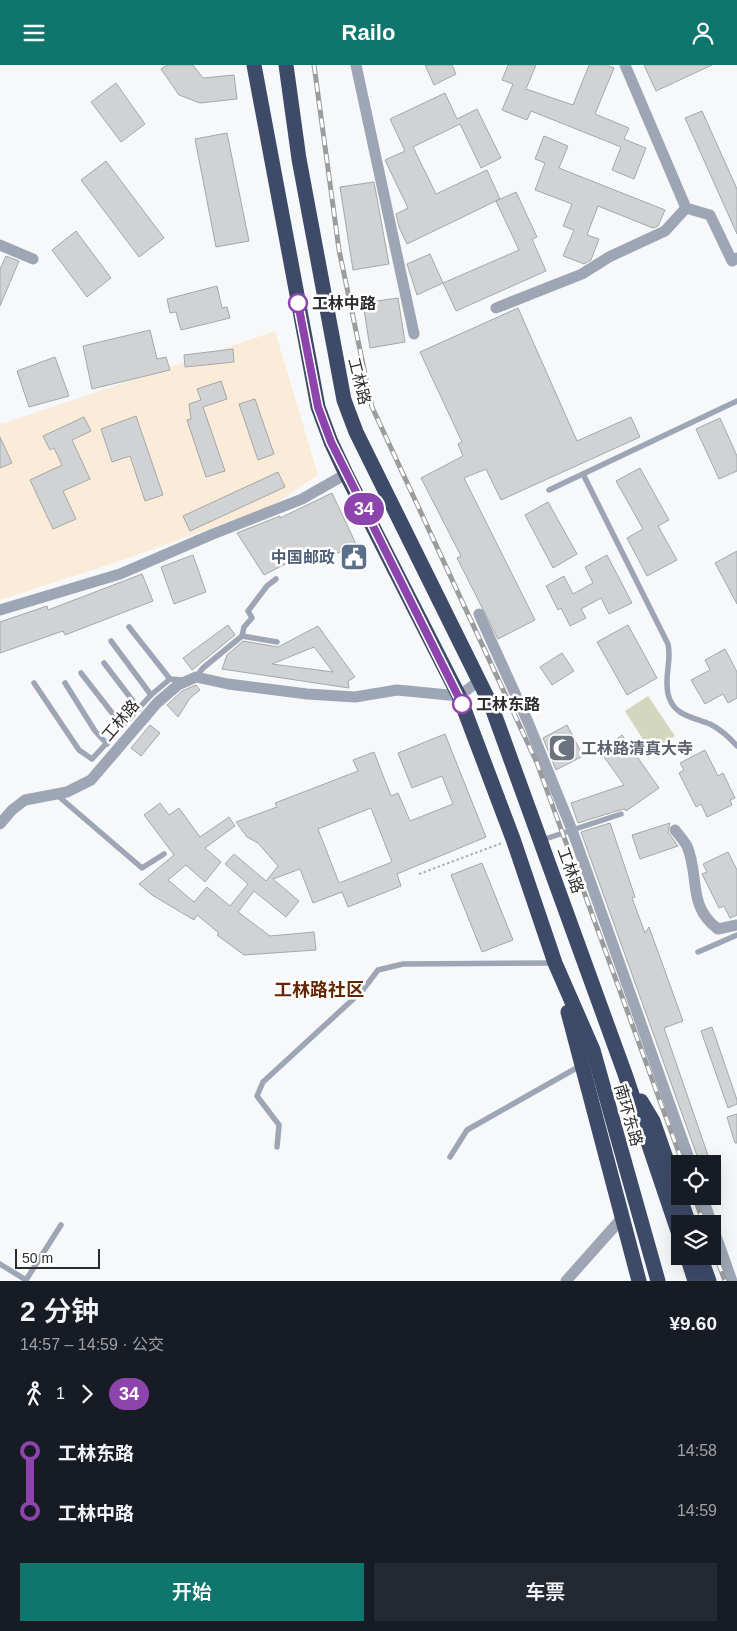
<!DOCTYPE html>
<html lang="zh">
<head>
<meta charset="utf-8">
<style>
	body { margin:0; font-family:Helvetica,"Noto Sans SC",sans-serif; background:#242831; color:#f1f3f6; height:100vh; display:flex; flex-direction:column; font-size:19px; white-space:nowrap }
	* { box-sizing:border-box; margin:0 }
	p { font-size:16px; color:#9ea1a6 }
	.icon { flex:none; width:28px; height:28px; fill:none; stroke:currentColor; stroke-width:2; stroke-linecap:round; stroke-linejoin:round }
	.map { position:relative; height:1216px; overflow:hidden }
	.details { display:flex; flex-direction:column; background:#171b24; flex:1 }
	.details>* { flex:none }
	.badge { padding:0 10px; border-radius:16px; font-size:18px; line-height:32px }
	.tools { position:absolute; left:671px; top:1090px; display:grid; gap:10px }
	.tools a { display:grid; place-items:center; width:50px; height:50px; border-radius:0px; background:#171b24; box-shadow:0 5px 20px #0002; font-size:25px }
	.scale { position:absolute; left:15px; bottom:12px; width:85px; box-sizing:border-box; padding-left:5px; border:2px solid #2b2c2d; border-top:0; font-size:14px; line-height:18px; white-space:nowrap; color:#2b2c2d; -webkit-text-stroke:4px #fff; paint-order:stroke }
	.map>.badge { position:absolute; translate:-50% -50%; box-shadow:0 0 0 2px #fff }
	.legs { display:flex; align-items:center; gap:8px; height:55px; padding:0 20px; font-size:16px }
	.legs p { margin-inline-start:auto }
	.head { display:flex; align-items:center; justify-content:space-between; height:85px; padding:0 20px }
	h1 { font-size:28px; font-weight:600; line-height:38px }
	.primary-button { display:flex; gap:10px; margin-top:auto; padding:10px 20px }
	.primary-button a { flex:1; height:58px; border-radius:0px; background:#0f766e; color:#fff; font-size:20px; font-weight:600; line-height:58px; text-align:center }
	.primary-button a+a { background:#242831; color:#f1f3f6 }
	ul { padding:0 20px; list-style:none }
	li { display:flex; align-items:center; gap:18px; height:60px; font-size:19px }
	li i { display:grid; place-items:center; width:8px; height:100%; margin:0 6px; background:currentColor }
	li i::after { content:''; width:12px; height:12px; margin:-6px; border:4px solid; border-radius:50%; background:#171b24 }
	li p { margin-inline-start:auto }
	li:first-child i { background:linear-gradient(#0000 50%,currentColor 0) }
	li:last-child i { background:linear-gradient(currentColor 50%,#0000 0) }
	header { display:flex; justify-content:space-between; align-items:center; height:65px; padding:0 20px; background:#0f766e; color:#fff; font-size:22px; font-weight:600 }
	.map>svg:first-child { display:block }
	.industrial { fill:#faecd9 }
	.green { fill:#d3d7bd }
	.building { fill:#d0d2d4; stroke:#a5a7a9; fill-rule:evenodd }
	.lines { fill:none; stroke-linecap:round; stroke-linejoin:round }
	.path { stroke:#acaeb0; stroke-width:2; stroke-dasharray:2.5 2.5; stroke-linecap:butt }
	.lane { stroke:#9ea6b5; stroke-width:5.5 }
	.street { stroke:#9ea6b5; stroke-width:11 }
	.highway { stroke:#3d4b68; stroke-width:15 }
	.rail-casing { stroke:#9a9c9d; stroke-width:5 }
	.rail { stroke:#fff; stroke-width:3; stroke-dasharray:9; stroke-linecap:butt }
	.line-1-casing { stroke:#fff; stroke-width:11 }
	.line-1 { stroke:#8e44ad; stroke-width:8 }
	.stop-1-dot { fill:#fff; stroke:#8e44ad; stroke-width:2.5 }
	.labels { text-anchor:middle; stroke-width:5; stroke-linejoin:round; paint-order:stroke }
	.stop-label { font-size:16px; font-weight:bold; fill:#2b2c2d; stroke:#fff; text-anchor:start }
	.street-label { font-size:16px; fill:#2b2c2d; stroke:#fff }
	.service-label { font-size:16px; font-weight:bold; fill:#4e5e75; stroke:#fff; text-anchor:end }
	.worship-label { font-size:16px; font-weight:bold; fill:#5b616d; stroke:#fff; text-anchor:start }
	.neighbourhood-label { font-size:18px; font-weight:bold; fill:#652702; stroke:#fff }
</style>
</head>
<body>
<header><svg class="icon" aria-label="menu" viewBox="0 0 24 24"><path d="M4 6h16M4 12h16M4 18h16"/></svg>Railo<svg class="icon" aria-label="person" viewBox="0 0 24 24"><circle cx="12" cy="8" r="4"/><path d="M4 21q1-7 8-7t8 7"/></svg></header>
<div class="map">
<svg width="737" height="1216" viewBox="0 0 737 1216">
	<rect width="100%" height="100%" fill="#f6f8fa"/>
	<polygon class="industrial" points="275,266 318,410 270,442 120,496 0,535 0,357 2,359"/>
	<polygon class="green" points="648,631 675,671 651,687 625,646"/>
	<g class="building">
		<polygon points="167,0 193,0 203,13 234,10 237,34 200,38 179,30 161,4"/>
		<polygon points="425,0 452,0 456,9 434,20"/>
		<polygon points="508,0 536,0 526,24 573,40 589,0 606,0 614,3 595,49 629,63 624,74 646,83 634,114 612,105 621,82 531,46 527,55 502,45 513,19 502,15"/>
		<polygon points="644,0 712,0 656,26"/>
		<polygon points="116,18 145,59 121,77 91,37"/>
		<polygon points="445,28 457,54 477,44 501,93 481,103 460,59 413,82 436,129 487,105 500,134 407,179 399,162 396,149 408,143 385,95 405,86 390,54"/>
		<polygon points="702,46 737,124 737,169 685,53"/>
		<polygon points="227,68 249,176 216,182 195,74"/>
		<polygon points="544,71 568,81 559,103 665,145 658,161 653,163 598,141 587,170 599,174 591,195 584,199 563,191 574,165 563,161 572,139 535,125 545,98 535,94"/>
		<polygon points="106,96 164,173 139,192 81,115"/>
		<polygon points="374,117 389,199 353,205 340,122"/>
		<polygon points="516,127 537,172 532,174 546,206 456,246 443,218 519,185 496,136"/>
		<polygon points="76,166 111,213 87,232 52,185"/>
		<polygon points="430,189 443,218 417,230 407,199"/>
		<polygon points="6,191 19,196 0,241 0,204"/>
		<polygon points="217,221 222,243 227,242 230,253 181,265 176,247 170,248 167,234"/>
		<polygon points="398,233 405,277 370,283 363,238"/>
		<polygon points="518,243 577,376 631,352 640,372 501,435 486,404 464,413 535,555 498,574 457,493 461,491 421,413 463,391 458,379 462,377 420,287"/>
		<polygon points="150,265 157,294 166,292 170,305 92,324 83,281"/>
		<polygon points="233,284 234,297 185,302 184,290"/>
		<polygon points="55,292 69,331 29,342 17,306"/>
		<polygon points="221,316 227,334 203,342 225,406 206,412 187,355 191,354 189,339 201,335 197,324"/>
		<polygon points="255,334 274,389 258,395 239,339"/>
		<polygon points="136,351 163,430 145,436 130,391 112,397 101,364"/>
		<polygon points="84,352 91,366 72,375 90,414 63,426 76,454 53,464 30,415 62,400 54,383 50,385 43,371"/>
		<polygon points="720,353 737,391 737,406 719,414 696,364"/>
		<polygon points="0,372 12,398 0,403"/>
		<polygon points="640,403 669,455 658,461 677,495 647,511 627,473 643,464 616,416"/>
		<polygon points="278,407 285,422 190,466 183,451"/>
		<polygon points="332,428 356,479 317,498 311,486 264,510 237,468 280,451 280,453"/>
		<polygon points="548,437 577,489 553,503 525,450"/>
		<polygon points="737,486 737,539 715,498"/>
		<polygon points="193,490 206,527 174,539 161,502"/>
		<polygon points="607,490 632,538 609,549 601,533 581,544 586,553 570,561 561,543 558,545 546,521 564,511 573,529 593,518 585,502"/>
		<polygon points="142,509 153,536 65,570 63,566 0,588 0,557 47,541 48,545"/>
		<polygon points="228,560 235,570 192,605 183,593"/>
		<polygon points="628,560 657,613 627,630 597,577"/>
		<path d="M318,561L355,612L348,616L349,623L222,604L227,590L243,576L278,582ZM314,582L333,607L272,599Z"/>
		<polygon points="725,584 737,607 737,633 728,638 723,629 705,639 691,615 710,605 705,595"/>
		<polygon points="562,588 574,606 552,620 540,602"/>
		<polygon points="196,620 200,625 190,633 178,652 167,640 182,626"/>
		<polygon points="150,660 160,668 141,691 131,683"/>
		<polygon points="567,660 583,691 556,705 543,673"/>
		<path d="M445,669L486,772L397,809L401,821L348,842L342,827L313,838L300,804L273,814L299,836L286,852L254,826L238,847L270,871L314,867L316,885L244,890L217,870L219,868L197,850L194,855L152,830L139,819L174,790L144,750L160,738L169,750L179,743L200,772L229,752L235,761L205,783L221,797L205,817L186,800L168,815L194,837L207,822L230,841L248,819L225,799L234,789L266,816L278,801L258,778L247,772L236,757L277,742L275,738L358,706L353,695L374,687L391,731L398,728L410,756L453,739L442,711L412,723L398,688ZM371,743L392,797L339,818L318,764Z"/>
		<polygon points="622,670 659,723 626,746 625,744 620,745 578,758 571,738 624,720 600,686"/>
		<polygon points="705,685 718,711 723,708 735,733 730,735 732,740 707,752 701,739 696,742 679,708 684,705 680,698"/>
		<polygon points="610,758 635,832 632,833 645,868 649,862 683,956 664,963 711,1099 700,1099 581,767"/>
		<polygon points="670,758 668,767 678,781 640,794 632,770"/>
		<polygon points="728,787 737,805 737,850 730,853 724,841 719,843 702,809 707,807 703,799"/>
		<polygon points="482,798 513,875 482,887 451,810"/>
		<polygon points="712,962 737,1035 737,1039 728,1043 701,966"/>
		<polygon points="737,1049 737,1078 735,1078 727,1052"/>
	</g>
	<g class="lines">
		<polyline class="path" points="419,809 502,778"/>
		<g class="lane">
			<path d="M583,409L668,579C672,596 664,610 668,629C673,651 693,652 710,659C720,664 729,672 737,681"/>
			<polyline points="549,425 737,336"/>
			<polyline points="129,562 170,614"/>
			<polyline points="242,571 244,562 252,553 248,546 267,521 276,514"/>
			<polyline points="111,576 151,630"/>
			<polyline points="104,598 139,644"/>
			<polyline points="81,608 123,662"/>
			<polyline points="196,612 203,603 242,571 277,577"/>
			<polyline points="34,618 79,685 92,694 151,630 170,614 182,615"/>
			<polyline points="65,618 95,666 107,679"/>
			<polyline points="57,730 142,803 164,789"/>
			<polyline points="542,775 621,749"/>
			<polyline points="698,887 737,870"/>
			<polyline points="277,1082 279,1060 257,1031 263,1017 362,926 378,905 403,899 554,898"/>
			<polyline points="450,1092 467,1065 580,1001"/>
			<polyline points="0,1199 26,1215 61,1160"/>
		</g>
		<g class="street">
			<polyline points="356,0 414,269"/>
			<polyline points="686,143 710,150 732,196 737,193"/>
			<polyline points="0,180 33,194"/>
			<polyline points="496,243 582,209 609,192 665,166 686,143 625,0"/>
			<polyline points="0,545 120,509 213,469 302,434 346,409"/>
			<polyline points="479,549 528,657 572,765 691,1099"/>
			<polyline points="0,759 12,745 25,735 67,727 91,715 157,638 178,620 196,612 228,619 307,629 355,632 397,625 459,631 480,615"/>
			<path d="M675,765C679,770 684,776 687,781C700,812 687,841 718,864L737,860"/>
			<polyline points="702,1131 712,1159"/>
			<polyline points="712,1160 732,1216"/>
			<polyline points="566,1216 622,1153"/>
		</g>
		<g class="highway">
			<polyline points="254,0 318,342 331,377 346,409 459,631 513,774 555,898 593,985 658,1216"/>
			<polyline points="286,0 299,94 344,335 356,367 491,640 625,1009 680,1172"/>
			<polyline points="568,947 639,1216"/>
			<polyline points="641,1036 653,1056 689,1159"/>
			<polyline points="687,1191 695,1216"/>
			<polyline points="700,1191 709,1216"/>
		</g>
		<g class="rail-casing">
			<g id="rail">
				<polyline points="314,0 339,185 372,342 537,698 683,1099"/>
				<polyline points="694,1131 704,1159"/>
				<polyline points="712,1181 725,1216"/>
			</g>
		</g>
		<use href="#rail" class="rail"/>
	</g>
	<g class="lines">
		<g class="line-1-casing">
			<polyline id="line-1" points="298,238 318,342 331,377 462,639"/>
		</g>
		<use href="#line-1" class="line-1"/>
	</g>
	<defs>
		<g id="civic-square" transform="scale(1.4375)"><rect x="-9" y="-9" width="18" height="18" rx="4" fill="#5c6f8a" stroke="#fff"/><path d="M-.6-6.5H3V-4.5H.6V-3L4-1V1h2V6H-6V1h2V-1L-.6-3ZM-1.2 2.5V6h2.4V2.5Z" fill="#fff"/></g>
		<g id="mosque-square" transform="scale(1.4375)"><rect x="-9" y="-9" width="18" height="18" rx="4" fill="#6b7280" stroke="#fff"/><path d="M3.5-4.9A6 6 0 1 0 3.5 4.9A5 5 0 1 1 3.5-4.9Z" fill="#fff"/></g>
	</defs>
	<g fill-rule="evenodd">
		<use href="#civic-square" x="354" y="492"/>
		<use href="#mosque-square" x="562" y="683"/>
	</g>
	<g class="stop-1-dot">
		<circle cx="298" cy="238" r="9"/>
		<circle cx="462" cy="639" r="9"/>
	</g>
	<g class="labels">
		<g class="stop-label">
			<text x="312" y="244">工林中路</text>
			<text x="476" y="645">工林东路</text>
		</g>
		<g class="street-label">
			<text transform="translate(360 316) rotate(76)" y="6">工林路</text>
			<text transform="translate(120 655) rotate(-50)" y="6">工林路</text>
			<text transform="translate(571 805) rotate(70)" y="6">工林路</text>
			<text transform="translate(629 1050) rotate(74)" y="6">南环东路</text>
		</g>
		<g class="service-label">
			<text x="335" y="498">中国邮政</text>
		</g>
		<g class="worship-label">
			<text x="581" y="689">工林路清真大寺</text>
		</g>
		<g class="neighbourhood-label">
			<text x="319" y="931">工林路社区</text>
		</g>
	</g>
</svg>
<div class="tools">
<a><svg class="icon" aria-label="locate" viewBox="0 0 24 24"><circle cx="12" cy="12" r="6"/><path d="M12 2v4M12 18v4M2 12h4M18 12h4"/></svg></a>
<a><svg class="icon" aria-label="layers" viewBox="0 0 24 24"><path d="M12 4l9 5-9 5-9-5zM3 14l9 5 9-5"/></svg></a>
</div>
<div class="scale">50 m</div>
<b class="badge" style="left:364px;top:444px;background:#8e44ad;color:#fff">34</b>
</div>
<section class="details">
<div class="head"><div><h1>2 分钟</h1><p>14:57 – 14:59 · 公交</p></div><b>¥9.60</b></div>
<div class="legs"><svg class="icon" aria-label="walk" viewBox="0 0 24 24"><circle cx="13" cy="4" r="2"/><path d="M13 8l-2 6 4 7M11 14l-3 7M7 12l3-4h3l4 4"/></svg>1<svg class="icon" aria-label="forward" viewBox="0 0 24 24"><path d="M9 5l7 7-7 7"/></svg><b class="badge" style="background:#8e44ad;color:#fff">34</b></div>
<ul>
<li><i style="color:#8e44ad"></i><b>工林东路</b><p>14:58</p></li>
<li><i style="color:#8e44ad"></i><b>工林中路</b><p>14:59</p></li>
</ul>
<div class="primary-button"><a>开始</a><a>车票</a></div>
</section>
</body>
</html>
